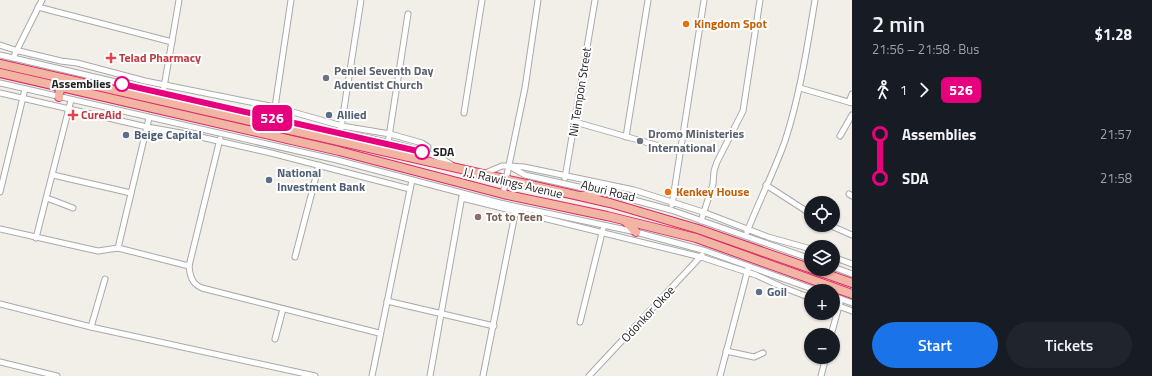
<!DOCTYPE html>
<html lang="en">
<head>
<meta charset="utf-8">
<style>
	body { margin:0; font-family:"Titillium Web",sans-serif; background:#20242c; color:#f1f3f6; height:100vh; display:flex; flex-direction:column; font-size:15px; white-space:nowrap }
	* { box-sizing:border-box; margin:0 }
	p { font-size:13px; color:#9ea1a6 }
	.icon { flex:none; width:22px; height:22px; fill:none; stroke:currentColor; stroke-width:2; stroke-linecap:round; stroke-linejoin:round }
	.map { position:relative; flex:1; overflow:hidden }
	.details { display:flex; flex-direction:column; background:#171b24; width:300px }
	.details>* { flex:none }
	.badge { padding:0 8px; border-radius:6px; font-size:14px; line-height:26px }
	.tools { position:absolute; left:804px; top:196px; display:grid; gap:8px }
	.tools a { display:grid; place-items:center; width:36px; height:36px; border-radius:50%; background:#171b24; box-shadow:0 1px 3px #0004; font-size:20px }
	.map>.badge { position:absolute; translate:-50% -50%; box-shadow:0 0 0 2px #fff }
	.legs { display:flex; align-items:center; gap:6px; height:44px; padding:0 20px; font-size:13px }
	.legs p { margin-inline-start:auto }
	.headline { display:flex; align-items:center; justify-content:space-between; height:68px; padding:0 20px }
	h1 { font-size:22px; font-weight:600; line-height:30px }
	.cta { display:flex; gap:8px; margin-top:auto; padding:8px 20px }
	.cta a { flex:1; height:46px; border-radius:24px; background:#1a73e8; color:#fff; font-size:16px; font-weight:600; line-height:46px; text-align:center }
	.cta a+a { background:#20242c; color:#f1f3f6 }
	ul { padding:0 20px; list-style:none }
	li { display:flex; align-items:center; gap:14px; height:44px; font-size:15px }
	li i { display:grid; place-items:center; width:6px; height:100%; margin:0 5px; background:currentColor }
	li i::after { content:''; width:10px; height:10px; margin:-5px; border:3px solid; border-radius:50%; background:#171b24 }
	li p { margin-inline-start:auto }
	li:first-child i { background:linear-gradient(#0000 50%,currentColor 0) }
	li:last-child i { background:linear-gradient(currentColor 50%,#0000 0) }
	main { display:flex; flex:1; min-height:0 }
	.map>svg:first-child { display:block }
	.lines { fill:none; stroke-linecap:round; stroke-linejoin:round }
	.minor-casing { stroke:#a9a9a9; stroke-width:7 }
	.trunk-casing { stroke:#dc2a67; stroke-width:10 }
	.minor { stroke:#fff; stroke-width:5 }
	.trunk { stroke:#f2b4a3; stroke-width:8 }
	.line-1-casing { stroke:#fff; stroke-width:9 }
	.line-1 { stroke:#e6007e; stroke-width:6 }
	.food-dot { fill:#e8710a; stroke:#fff; stroke-width:1.5 }
	.health-dot { fill:#e0444e; stroke:#fff; stroke-width:1.5 }
	.worship-dot { fill:#6b7280; stroke:#fff; stroke-width:1.5 }
	.stop-1-dot { fill:#fff; stroke:#e6007e; stroke-width:2 }
	.service-dot { fill:#5c6f8a; stroke:#fff; stroke-width:1.5 }
	.education-dot { fill:#8d6e63; stroke:#fff; stroke-width:1.5 }
	.labels { text-anchor:middle; stroke-width:4; stroke-linejoin:round; paint-order:stroke }
	.food-label { font-size:12px; font-weight:bold; fill:#c56008; stroke:#fff; text-anchor:start }
	.health-label { font-size:12px; font-weight:bold; fill:#be3a42; stroke:#fff; text-anchor:start }
	.worship-label { font-size:12px; font-weight:bold; fill:#5b616d; stroke:#fff; text-anchor:start }
	.stop-label { font-size:12px; font-weight:bold; fill:#222; stroke:#fff; text-anchor:end }
	.street-label { font-size:12px; fill:#222; stroke:#fff }
	.service-label { font-size:12px; font-weight:bold; fill:#4e5e75; stroke:#fff; text-anchor:start }
	.education-label { font-size:12px; font-weight:bold; fill:#785e54; stroke:#fff; text-anchor:start }
</style>
</head>
<body>
<main>
<div class="map">
<svg width="852" height="376" viewBox="0 0 852 376">
	<rect width="100%" height="100%" fill="#f2efe9"/>
	<g class="lines">
		<g class="minor-casing">
			<g id="minor">
				<polyline points="38,7 172,42"/>
				<polyline points="0,45 15,50 61,61 77,63 145,81 275,107 342,126 390,134 422,143 428,147 427,154"/>
				<path d="M0,55C104,79 208,104 313,127C349,135 423,145 452,165"/>
				<polyline points="13,58 42,0"/>
				<polyline points="0,83 337,160 500,203 636,232 706,251 818,291"/>
				<polyline points="800,88 852,103"/>
				<polyline points="0,93 147,127 192,135 271,153 410,189"/>
				<polyline points="163,93 179,0"/>
				<polyline points="849,102 852,94"/>
				<polyline points="275,107 291,0"/>
				<polyline points="464,113 482,0"/>
				<polyline points="575,122 680,152"/>
				<polyline points="341,128 361,0"/>
				<polyline points="840,136 852,115"/>
				<polyline points="626,137 648,0"/>
				<path d="M220,139L189,266C190,276 192,284 202,288L379,333"/>
				<polyline points="388,143 408,14"/>
				<polyline points="510,166 524,167 634,190 703,212 768,237 811,249"/>
				<polyline points="483,174 502,166 509,166 525,175 619,196 671,210 811,259"/>
				<polyline points="53,175 131,193"/>
				<polyline points="565,178 595,0"/>
				<polyline points="766,185 811,214"/>
				<polyline points="0,192 25,89"/>
				<polyline points="503,194 525,88 538,0"/>
				<polyline points="849,194 852,196"/>
				<polyline points="47,198 73,208"/>
				<polyline points="462,198 701,257 756,275 782,287 811,298"/>
				<polyline points="672,205 704,0"/>
				<polyline points="701,221 713,184 714,171 717,162 743,111 760,0"/>
				<polyline points="829,225 852,235"/>
				<polyline points="0,229 98,251 118,248 189,266"/>
				<path d="M747,232C759,201 774,172 785,141C800,95 807,48 815,0"/>
				<polyline points="36,238 71,100"/>
				<polyline points="118,248 149,118"/>
				<polyline points="295,257 319,165"/>
				<polyline points="833,257 852,264"/>
				<polyline points="833,267 852,274"/>
				<polyline points="833,296 852,303"/>
				<polyline points="387,301 494,326"/>
				<polyline points="0,304 91,327 315,376"/>
				<polyline points="833,304 852,311"/>
				<polyline points="580,322 603,229"/>
				<polyline points="91,327 105,279"/>
				<polyline points="831,335 841,299"/>
				<polyline points="275,339 283,309"/>
				<polyline points="726,351 754,357 763,353"/>
				<polyline points="0,362 57,376"/>
				<polyline points="372,376 412,180"/>
				<polyline points="430,376 462,196"/>
				<polyline points="483,376 516,209"/>
				<polyline points="589,376 702,255"/>
				<polyline points="720,376 748,269"/>
				<polyline points="821,376 826,357"/>
			</g>
		</g>
		<g class="trunk-casing">
			<g id="trunk">
				<polyline points="0,64 610,203 698,229 852,283"/>
				<polyline points="0,73 339,151 503,194 607,216 696,238 852,294"/>
				<polyline points="59,97 60,87"/>
				<polyline points="582,196 601,192"/>
				<polyline points="625,221 636,232"/>
			</g>
		</g>
		<use href="#minor" class="minor"/>
		<use href="#trunk" class="trunk"/>
	</g>
	<g class="lines">
		<g class="line-1-casing">
			<polyline id="line-1" points="122,84 422,152"/>
		</g>
		<use href="#line-1" class="line-1"/>
	</g>
	<g class="food-dot">
		<circle cx="686" cy="24" r="4"/>
		<circle cx="668" cy="192" r="4"/>
	</g>
	<g class="health-dot">
		<path d="M109 52h4v4h4v4h-4v4h-4v-4h-4v-4h4z"/>
		<path d="M71 109h4v4h4v4h-4v4h-4v-4h-4v-4h4z"/>
	</g>
	<g class="worship-dot">
		<circle cx="326" cy="78" r="4"/>
		<circle cx="640" cy="141" r="4"/>
	</g>
	<g class="stop-1-dot">
		<circle cx="122" cy="84" r="7"/>
		<circle cx="422" cy="152" r="7"/>
	</g>
	<g class="service-dot">
		<circle cx="329" cy="115" r="4"/>
		<circle cx="126" cy="135" r="4"/>
		<circle cx="269" cy="180" r="4"/>
		<circle cx="759" cy="292" r="4"/>
	</g>
	<circle class="education-dot" cx="478" cy="217" r="4"/>
	<g class="labels">
		<g class="food-label">
			<text x="694" y="28">Kingdom Spot</text>
			<text x="676" y="196">Kenkey House</text>
		</g>
		<g class="health-label">
			<text x="119" y="62">Telad Pharmacy</text>
			<text x="81" y="119">CureAid</text>
		</g>
		<g class="worship-label">
			<text x="334" y="75">Peniel Seventh Day<tspan x="334" dy="14">Adventist Church</tspan></text>
			<text x="648" y="138">Dromo Ministeries<tspan x="648" dy="14">International</tspan></text>
		</g>
		<g class="stop-label">
			<text x="111" y="88">Assemblies</text>
			<text x="433" y="156" text-anchor="start">SDA</text>
		</g>
		<g class="street-label">
			<text transform="translate(580 92) rotate(-81)" y="4">Nii Tempon Street</text>
			<text transform="translate(513 183) rotate(13)" y="4">J.J. Rawlings Avenue</text>
			<text transform="translate(608 191) rotate(14)" y="4">Aburi Road</text>
			<text transform="translate(648 314) rotate(-47)" y="4">Odonkor Okoe</text>
		</g>
		<g class="service-label">
			<text x="337" y="119">Allied</text>
			<text x="134" y="139">Beige Capital</text>
			<text x="277" y="177">National<tspan x="277" dy="14">Investment Bank</tspan></text>
			<text x="767" y="296">Goil</text>
		</g>
		<g class="education-label">
			<text x="486" y="221">Tot to Teen</text>
		</g>
	</g>
</svg>
<div class="tools">
<a><svg class="icon" aria-label="locate" viewBox="0 0 24 24"><circle cx="12" cy="12" r="6"/><path d="M12 2v4M12 18v4M2 12h4M18 12h4"/></svg></a>
<a><svg class="icon" aria-label="layers" viewBox="0 0 24 24"><path d="M12 4l9 5-9 5-9-5zM3 14l9 5 9-5"/></svg></a>
<a>+</a>
<a>−</a>
</div>
<b class="badge" style="left:272px;top:118px;background:#e6007e;color:#fff">526</b>
</div>
<section class="details">
<div class="headline"><div><h1>2 min</h1><p>21:56 – 21:58 · Bus</p></div><b>$1.28</b></div>
<div class="legs"><svg class="icon" aria-label="walk" viewBox="0 0 24 24"><circle cx="13" cy="4" r="2"/><path d="M13 8l-2 6 4 7M11 14l-3 7M7 12l3-4h3l4 4"/></svg>1<svg class="icon" aria-label="forward" viewBox="0 0 24 24"><path d="M9 5l7 7-7 7"/></svg><b class="badge" style="background:#e6007e;color:#fff">526</b></div>
<ul>
<li><i style="color:#e6007e"></i><b>Assemblies</b><p>21:57</p></li>
<li><i style="color:#e6007e"></i><b>SDA</b><p>21:58</p></li>
</ul>
<div class="cta"><a>Start</a><a>Tickets</a></div>
</section>
</main>
</body>
</html>
